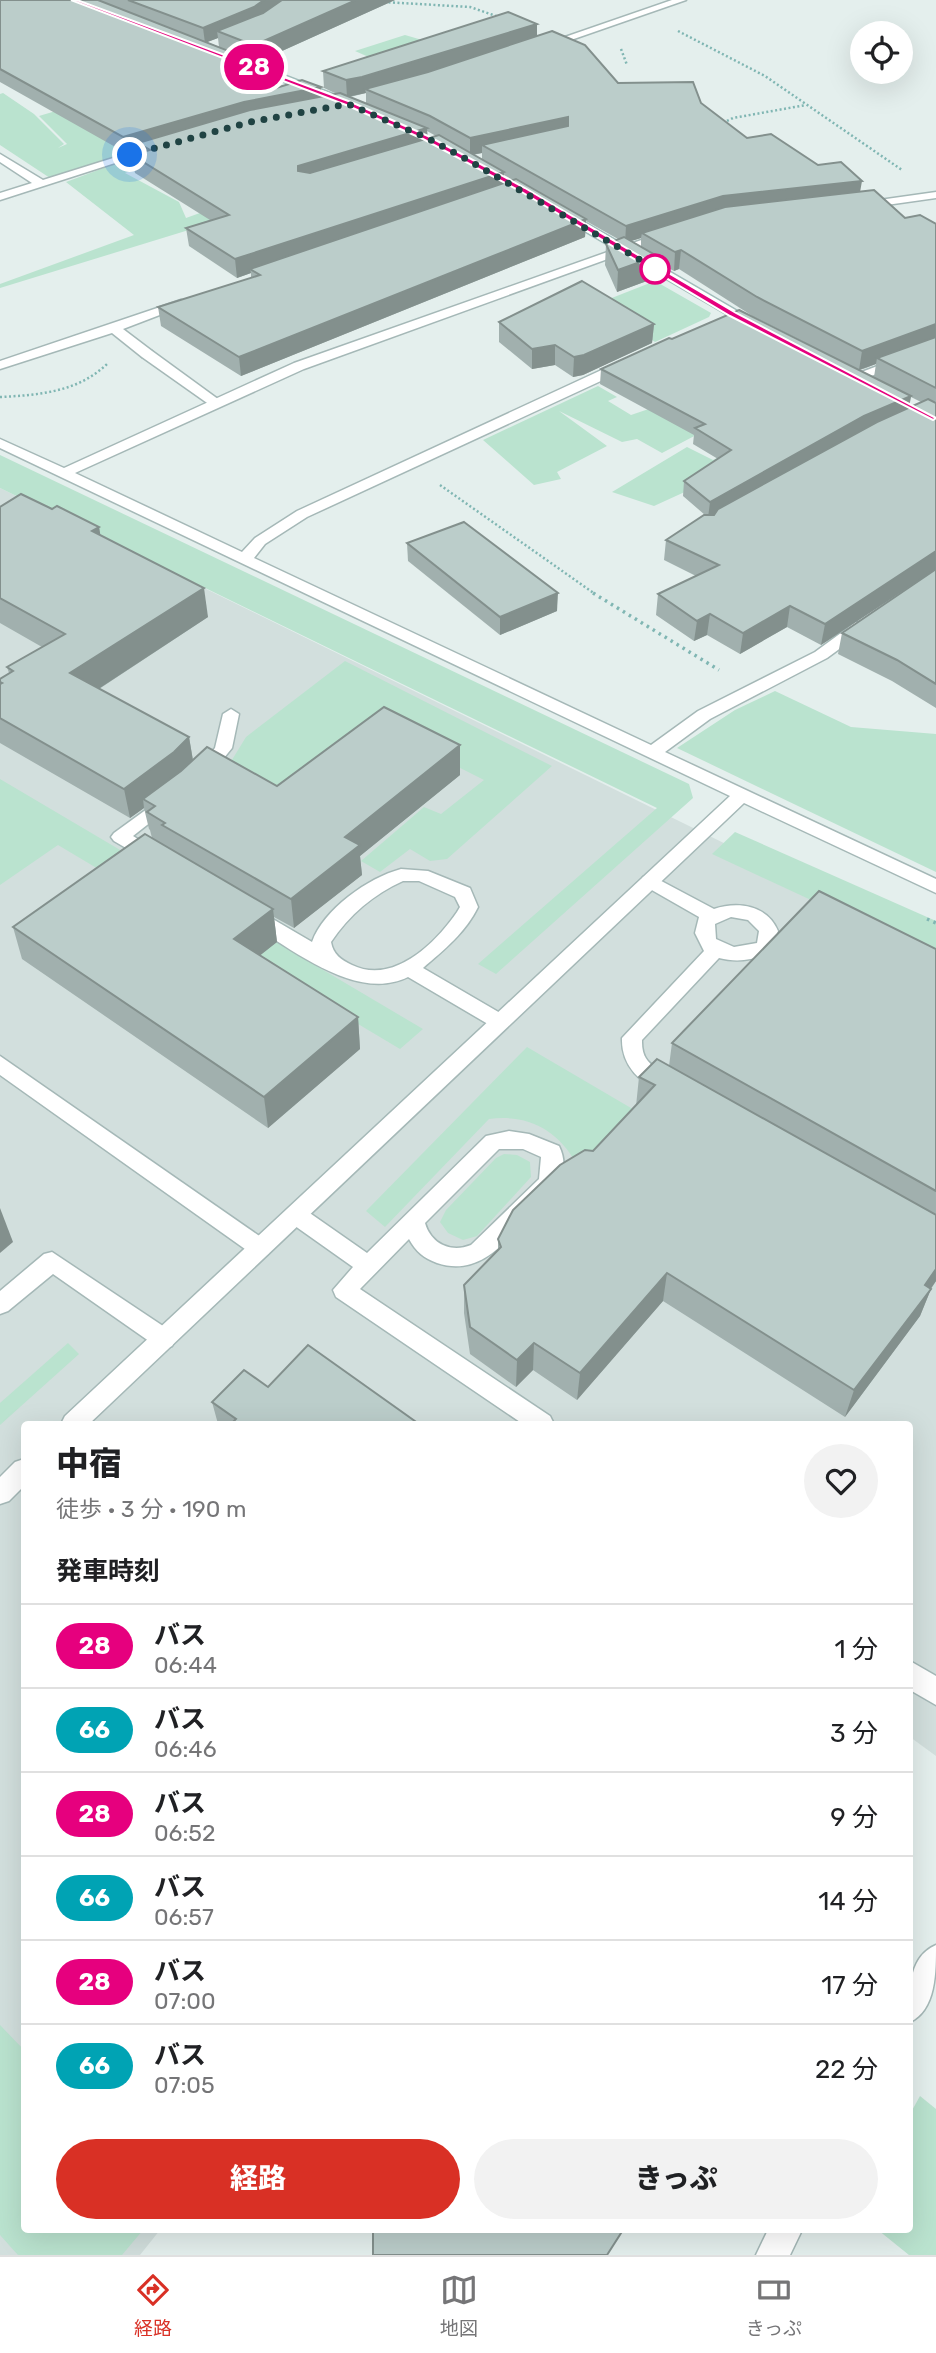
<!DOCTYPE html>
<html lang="ja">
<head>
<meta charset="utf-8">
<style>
	body { margin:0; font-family:Rubik,"Noto Sans JP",sans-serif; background:#f2f2f2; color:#202124; height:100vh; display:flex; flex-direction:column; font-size:26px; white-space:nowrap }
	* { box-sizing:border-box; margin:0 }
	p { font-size:23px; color:#757577 }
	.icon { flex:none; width:38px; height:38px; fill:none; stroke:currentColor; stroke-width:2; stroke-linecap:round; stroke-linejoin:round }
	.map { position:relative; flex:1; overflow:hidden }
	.sheet { position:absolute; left:21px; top:1421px; width:892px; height:812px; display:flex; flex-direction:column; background:#fff; border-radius:7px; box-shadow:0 7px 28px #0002 }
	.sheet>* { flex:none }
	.badge { padding:0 14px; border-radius:23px; font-size:24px; line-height:46px }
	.controls { position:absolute; left:850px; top:21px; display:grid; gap:14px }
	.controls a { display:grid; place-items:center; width:63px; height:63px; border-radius:50%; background:#fff; box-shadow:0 7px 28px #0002; font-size:35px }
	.you { position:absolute; width:35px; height:35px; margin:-18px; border:5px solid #fff; border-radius:50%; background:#1a73e8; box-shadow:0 0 0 10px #1a73e833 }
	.map>.badge { position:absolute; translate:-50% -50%; box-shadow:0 0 0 4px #fff }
	h2 { padding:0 35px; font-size:26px; line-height:63px }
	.round { display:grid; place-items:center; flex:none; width:74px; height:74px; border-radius:37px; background:#f2f2f2 }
	.head { display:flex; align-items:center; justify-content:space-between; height:119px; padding:0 35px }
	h1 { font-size:33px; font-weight:800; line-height:52px }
	.action { display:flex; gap:14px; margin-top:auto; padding:14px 35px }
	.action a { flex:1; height:80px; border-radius:42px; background:#d93025; color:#fff; font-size:28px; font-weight:800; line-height:80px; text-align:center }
	.action a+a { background:#f2f2f2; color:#202124 }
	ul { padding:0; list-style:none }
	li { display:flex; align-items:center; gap:21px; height:84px; padding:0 35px; border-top:2px solid #e0e0e0 }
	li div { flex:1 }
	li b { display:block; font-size:26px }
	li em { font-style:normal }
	li .badge { min-width:77px; font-weight:700; text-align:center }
	.menu { display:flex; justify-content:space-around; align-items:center; height:98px; border-top:2px solid #e0e0e0; background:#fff; font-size:19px; color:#757577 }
	.menu a { display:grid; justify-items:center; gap:4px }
	.menu .on { color:#d93025 }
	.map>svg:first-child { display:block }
	.built { fill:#d2dfdd }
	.green { fill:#bae3cf }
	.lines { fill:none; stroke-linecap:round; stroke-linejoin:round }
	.service-casing { stroke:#a5b8b7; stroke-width:3 }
	.minor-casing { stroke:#a5b8b7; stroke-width:3 }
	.secondary-casing { stroke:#a1bcba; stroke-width:3 }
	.path-far1 { stroke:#80b6b3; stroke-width:2.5; stroke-dasharray:2 2.5; stroke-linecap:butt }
	.path { stroke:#80b6b3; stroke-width:3.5; stroke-dasharray:2.5 4.5; stroke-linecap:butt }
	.service { fill:#fff; fill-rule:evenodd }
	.minor { fill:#fff; fill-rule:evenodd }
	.secondary { fill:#fff; fill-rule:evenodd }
	.wall { fill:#a1b0ae; fill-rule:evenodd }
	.shaded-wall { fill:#83908d }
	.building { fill:#bbcdca; stroke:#83908d; stroke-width:2 }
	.line { fill:#e6007e; stroke:#fff; stroke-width:2 }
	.walk { stroke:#204343; stroke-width:7; stroke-dasharray:0 12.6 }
	.stop-dot { fill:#fff; stroke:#e6007e; stroke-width:3.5 }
</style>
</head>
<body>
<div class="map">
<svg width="936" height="2255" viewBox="0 0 936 2255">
	<rect width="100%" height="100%" fill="#e4efed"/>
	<polygon class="built" points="0,488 936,947 936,1756 910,1737 910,1424 24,1424 24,2230 160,2230 140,2255 0,2255"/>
	<g class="green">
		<polygon points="405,35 453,49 380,62 355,51"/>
		<polygon points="3,93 34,114 64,144 58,148 67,144 39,116 116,93 143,147 50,178 0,145 0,94"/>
		<polygon points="136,156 150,164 125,173 179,202 186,218 211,209 216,219 192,229 0,288 0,284 134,235 66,182"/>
		<polygon points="655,281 711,313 709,317 655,342 599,303"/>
		<polygon points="598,386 617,397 608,401 631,415 684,397 719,423 662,453 637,439 622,442 559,411 607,446 557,472 561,479 534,485 483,440"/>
		<polygon points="750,441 700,485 654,506 612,492 687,447 713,460"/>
		<polygon points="0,455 689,784 693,798 496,974 478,964 657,808 0,488"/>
		<polygon points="345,661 552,766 447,859 430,861 410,849 380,872 361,861 424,807 441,814 484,780 387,731 286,805 224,773 246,737"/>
		<polygon points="775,691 851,727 936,734 936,872 677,748 735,710"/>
		<polygon points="0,779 423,1029 400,1049 58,845 0,885"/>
		<polygon points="735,832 936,921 936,958 712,854"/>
		<path d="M527,1047L764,1186L576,1163C557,1129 527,1114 489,1119L385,1227L366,1211Z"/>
		<polygon points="504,1154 517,1155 530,1162 531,1177 477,1236 463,1240 448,1233 440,1222 446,1210 496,1158"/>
		<polygon points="68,1343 79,1354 0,1425 0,1403"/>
		<polygon points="0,2025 24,2050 24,2230 143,2230 122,2255 18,2255 0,2235"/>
		<polygon points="920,2096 936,2109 936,2255 909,2255 878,2230 910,2230 910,2114"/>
	</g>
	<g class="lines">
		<g class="service-casing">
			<g id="service">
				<polygon points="142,351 152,351 222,402 210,405 142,357"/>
				<polygon points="231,709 239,714 232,748 207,779 195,779 192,775 215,748 223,714"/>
				<polygon points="169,793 178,799 175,803 133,836 162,854 165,858 162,862 150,862 114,841 111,837 114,833"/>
				<path d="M401,869L428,871L470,888L478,907C466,932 444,950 423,968L507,1017L510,1022L507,1027H493L408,977C356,1003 290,947 245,921L243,916L245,911H259L312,942C324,909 368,878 401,869ZM403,881H419L455,897L460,907L457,912C435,944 393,985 352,965C341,960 333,954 331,942C349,915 374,894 403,881Z"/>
				<path d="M650,875L714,909C738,901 767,905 778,931L771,952C754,960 738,963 719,958L642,1040C641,1072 666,1065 677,1085L674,1091L667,1093C641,1085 621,1066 622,1038L704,951L695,933L699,917L643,885L641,881L643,877ZM731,917L748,920L759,931L757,943L734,947L716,939L715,924Z"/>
				<polygon points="0,1056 268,1242 271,1248 268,1254 260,1257 252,1254 0,1075"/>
				<path d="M509,1131L529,1134L559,1146C564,1156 565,1167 561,1177C555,1196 538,1210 524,1223C500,1248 475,1276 437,1263C424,1258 416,1252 409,1239L360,1289L550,1416L554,1424H523L336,1297L333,1290L353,1267L288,1221L285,1215L288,1209L296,1206L304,1209L367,1253L486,1136ZM499,1149H523L541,1157L539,1179L471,1245C451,1253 431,1244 425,1223Z"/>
				<polygon points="52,1252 172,1332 176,1339 172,1346 164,1349 156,1346 53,1274 8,1311 0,1314 0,1291 44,1254"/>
				<polygon points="910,1661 936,1676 936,1705 910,1690"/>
			</g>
		</g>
		<g class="minor-casing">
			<g id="minor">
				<polygon points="672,0 686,0 545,49 536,47"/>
				<polygon points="161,143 171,145 0,200 0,193 32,183 0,162 0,154 43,180"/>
				<polygon points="936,192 936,198 858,209 852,206 858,203"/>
				<polygon points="664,232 674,235 304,369 75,473 242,552 255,538 297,511 621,361 631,361 631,367 307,517 265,544 254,558 651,745 698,711 815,652 856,622 868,622 868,628 827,658 710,719 665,752 936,879 936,893 744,803 89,1424 61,1424 65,1416 730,796 0,448 0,439 64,468 294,363"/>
				<polygon points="181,300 191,303 123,329 152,351 152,357 142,357 112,333 0,369 0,361"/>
				<polygon points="936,344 936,352 863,379 851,376"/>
				<polygon points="24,1459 24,1486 9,1501 0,1504 0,1477 15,1462"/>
				<path d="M936,1945C936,1972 936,2010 910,2022C910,1995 906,1958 936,1945Z"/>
				<polygon points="768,2230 802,2230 790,2255 756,2255"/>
			</g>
		</g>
		<g class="secondary-casing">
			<g id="secondary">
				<polygon points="245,60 356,103 357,105 348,107 241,65 240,63"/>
				<polygon points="559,212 567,212 763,326 752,329 559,216"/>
			</g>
		</g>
		<g class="path-far1">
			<polyline points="384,2 470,7 499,17"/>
			<polyline points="678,31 765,76 902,170"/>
			<polyline points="621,49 627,65"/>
			<polyline points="723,123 733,118 806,105"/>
			<path d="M0,397C39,395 78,392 107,364"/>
			<polyline points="440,485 595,594"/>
		</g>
		<g class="path">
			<polyline points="593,593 719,670"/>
			<polyline points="927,919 936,923"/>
		</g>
		<use href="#service" class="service"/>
		<use href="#minor" class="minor"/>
		<use href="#secondary" class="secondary"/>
	</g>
	<g class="wall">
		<path d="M0,0H395L262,60V64L276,88L321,97L337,94L324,88L323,71L537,37L618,83L701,103L747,138L860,191L905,218L936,224V569L821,645L787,627L740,654L707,635L694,641L656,615L658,594L696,576L664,560L666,540L705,515L683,496L684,481L718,459L693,444L694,435L600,384L601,369L672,339L804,342L754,317L679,269L674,271L657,262L655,278L617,292L605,265L606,244L618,239L586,221L585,237L241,376L161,326L158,307L251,278V273L237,278L189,246L186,228L210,220L135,173L132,155L139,153L138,149L126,153L0,82ZM218,38L219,47L207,42ZM366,93V103L350,97ZM427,131L436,136L428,139ZM482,153V160L473,155ZM504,175L513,180L504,183ZM641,238V247L631,241ZM876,364L874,377L860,370L866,368ZM911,397L921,402L909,408Z"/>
		<polygon points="499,322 654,324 652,343 583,375 573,377 555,365 532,369 499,342"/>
		<polygon points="0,507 52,509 99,527 100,535 208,617 99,689 189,737 193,760 277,786 460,745 460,775 360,856 362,875 294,928 274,917 277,942 260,955 358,1017 360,1049 268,1128 22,959 13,927 152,838 150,830 149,829 144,808 130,818 0,743 0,679 9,673 7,667 42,647 0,623"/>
		<polygon points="407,543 557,611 500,635 408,561"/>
		<polygon points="936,569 936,708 892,681 838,654 842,633"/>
		<polygon points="936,949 936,1281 931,1289 920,1316 845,1417 663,1301 577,1400 533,1370 516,1387 470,1354 464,1313 464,1285 498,1250 498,1239 593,1151 636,1106 639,1077 669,1066 672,1043"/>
		<polygon points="268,1387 419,1424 218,1424 212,1402"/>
	</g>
	<g class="shaded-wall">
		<polygon points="264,0 281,0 256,22 217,31 218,38 205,43 203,28"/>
		<polygon points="356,0 395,0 262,60 261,48 259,43"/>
		<polygon points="537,24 537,41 372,92 365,89 366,93 347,97 346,80"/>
		<polygon points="321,87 322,102 138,143 138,149 126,153 123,137 244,102"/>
		<polygon points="568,117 568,133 482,145 482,153 470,155 470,138"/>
		<polygon points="427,128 428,146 299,183 298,166"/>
		<polygon points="504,172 503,190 250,269 251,273 237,278 235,259"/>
		<polygon points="862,181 859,198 642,233 641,238 625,243 626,226 723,196"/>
		<polygon points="586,219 585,237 241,376 239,357"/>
		<polygon points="681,250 679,269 674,271 675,252"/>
		<polygon points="657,256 655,278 617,292 618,270"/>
		<polygon points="654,324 652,343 583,375 573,377 574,357"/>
		<polygon points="936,324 936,342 877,358 876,364 859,370 862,351"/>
		<polygon points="555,345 555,365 532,369 532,349"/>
		<polygon points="911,396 908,411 708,518 710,502 864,416"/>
		<polygon points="99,527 104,556 92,531"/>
		<polygon points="936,551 936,569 821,645 825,624"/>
		<polygon points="204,588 208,617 77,703 70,673"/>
		<polygon points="558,593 557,611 500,635 500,617"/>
		<polygon points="790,606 787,627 740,654 743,633"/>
		<polygon points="710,614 707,635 694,641 697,621"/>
		<polygon points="189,737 194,767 143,799 144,808 130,818 124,789"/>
		<polygon points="460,745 460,775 360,856 362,875 294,928 291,899 345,837"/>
		<polygon points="273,909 277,942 239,972 234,939"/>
		<polygon points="358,1017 360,1049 268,1128 264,1097"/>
		<polygon points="0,1208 13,1242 0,1253"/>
		<polygon points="936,1269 936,1281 929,1291 931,1289 920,1316 845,1417 854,1390"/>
		<polygon points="667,1273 663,1301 577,1400 580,1373"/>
		<polygon points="534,1343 533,1370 516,1387 517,1360"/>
	</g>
	<g class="building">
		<polygon points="0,0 98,0 267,66 276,88 302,80 321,87 244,102 123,137 0,69"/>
		<polygon points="128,0 264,0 254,7 203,28"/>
		<polygon points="282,0 356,0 259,43 261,48 217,31 263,13"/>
		<polygon points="508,12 537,24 362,77 346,80 323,71"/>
		<polygon points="552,31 585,45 618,83 693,82 701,103 747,138 771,134 818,165 841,162 862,181 723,196 626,226 482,145 568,126 568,117 470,138 430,116 365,89 428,72"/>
		<polygon points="340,93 427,128 298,166 298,171 310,173 439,135 504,172 235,259 186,228 229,215 132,155 150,150 138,143 250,110"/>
		<polygon points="516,179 586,219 239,357 158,307 260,275 250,269"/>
		<polygon points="874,190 905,218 920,215 936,224 936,324 862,351 757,297 681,250 675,252 642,233 725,207"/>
		<polygon points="624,237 657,256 618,270 606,244"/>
		<polygon points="582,281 654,324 584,355 574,357 555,345 532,349 499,322"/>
		<polygon points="739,310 911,396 864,416 710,502 684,481 731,450 695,428 705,424 601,369 669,338 672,339"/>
		<polygon points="936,337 936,388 877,358"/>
		<polygon points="928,399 936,403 936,551 825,624 790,606 743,633 710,614 697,621 658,594 719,565 666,540 704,515 714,515 718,509 877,422"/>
		<polygon points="21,494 52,509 57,506 99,527 92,531 204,588 70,673 189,737 174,752 124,789 0,718 0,684 2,683 0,682 0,679 13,671 7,667 65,634 0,598 0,507"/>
		<polygon points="464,522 558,593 500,617 407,543"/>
		<polygon points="936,569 936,684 897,660 842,633"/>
		<polygon points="384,707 460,745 345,837 360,845 291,899 162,825 165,823 147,812 155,806 143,799 181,771 207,747 277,786"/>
		<polygon points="145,834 273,909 234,939 358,1017 264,1097 13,927"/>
		<polygon points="819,891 936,949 936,1191 672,1043"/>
		<polygon points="657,1059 936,1215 936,1269 925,1285 931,1289 854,1390 667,1273 580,1373 534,1343 517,1360 470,1327 464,1285 501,1247 498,1239 513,1210 560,1165 585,1150 593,1151 655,1085 639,1077"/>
		<polygon points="308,1345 419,1424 231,1424 236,1419 212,1402 244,1370 268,1387"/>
		<polygon points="373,2230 623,2230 607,2255 373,2255"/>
	</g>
	<polygon class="line" points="71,0 77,0 351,102 428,136 525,188 736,313 936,418 933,420 730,316 520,191 423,139 346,105"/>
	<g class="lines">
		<polyline class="walk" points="130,155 250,122 348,104 425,137 468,160 661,272 655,269"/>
	</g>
	<circle class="stop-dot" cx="655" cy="269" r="14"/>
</svg>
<div class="controls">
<a><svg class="icon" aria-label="locate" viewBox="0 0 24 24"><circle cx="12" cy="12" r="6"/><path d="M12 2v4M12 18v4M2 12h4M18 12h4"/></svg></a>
</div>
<div class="you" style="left:130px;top:155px"></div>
<b class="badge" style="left:254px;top:67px;background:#e6007e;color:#fff">28</b>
<section class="sheet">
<div class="head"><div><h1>中宿</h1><p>徒歩 · 3 分 · 190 m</p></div><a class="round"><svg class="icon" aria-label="heart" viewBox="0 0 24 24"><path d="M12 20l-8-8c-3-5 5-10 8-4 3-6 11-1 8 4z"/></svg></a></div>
<h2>発車時刻</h2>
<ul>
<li><span class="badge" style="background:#e6007e;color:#fff">28</span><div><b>バス</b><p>06:44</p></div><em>1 分</em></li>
<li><span class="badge" style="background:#00a3b4;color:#fff">66</span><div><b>バス</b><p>06:46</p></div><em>3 分</em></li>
<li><span class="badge" style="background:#e6007e;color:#fff">28</span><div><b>バス</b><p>06:52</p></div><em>9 分</em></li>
<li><span class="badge" style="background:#00a3b4;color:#fff">66</span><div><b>バス</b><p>06:57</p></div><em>14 分</em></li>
<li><span class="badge" style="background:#e6007e;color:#fff">28</span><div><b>バス</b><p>07:00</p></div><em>17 分</em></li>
<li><span class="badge" style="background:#00a3b4;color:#fff">66</span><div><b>バス</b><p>07:05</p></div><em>22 分</em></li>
</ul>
<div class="action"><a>経路</a><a>きっぷ</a></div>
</section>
</div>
<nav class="menu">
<a class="on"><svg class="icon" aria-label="directions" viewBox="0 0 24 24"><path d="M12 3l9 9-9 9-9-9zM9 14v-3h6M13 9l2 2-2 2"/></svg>経路</a>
<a><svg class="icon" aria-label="map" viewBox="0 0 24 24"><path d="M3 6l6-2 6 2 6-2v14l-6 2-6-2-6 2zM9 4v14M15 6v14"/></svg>地図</a>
<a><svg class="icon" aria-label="tickets" viewBox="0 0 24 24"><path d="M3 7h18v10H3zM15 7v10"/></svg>きっぷ</a>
</nav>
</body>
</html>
